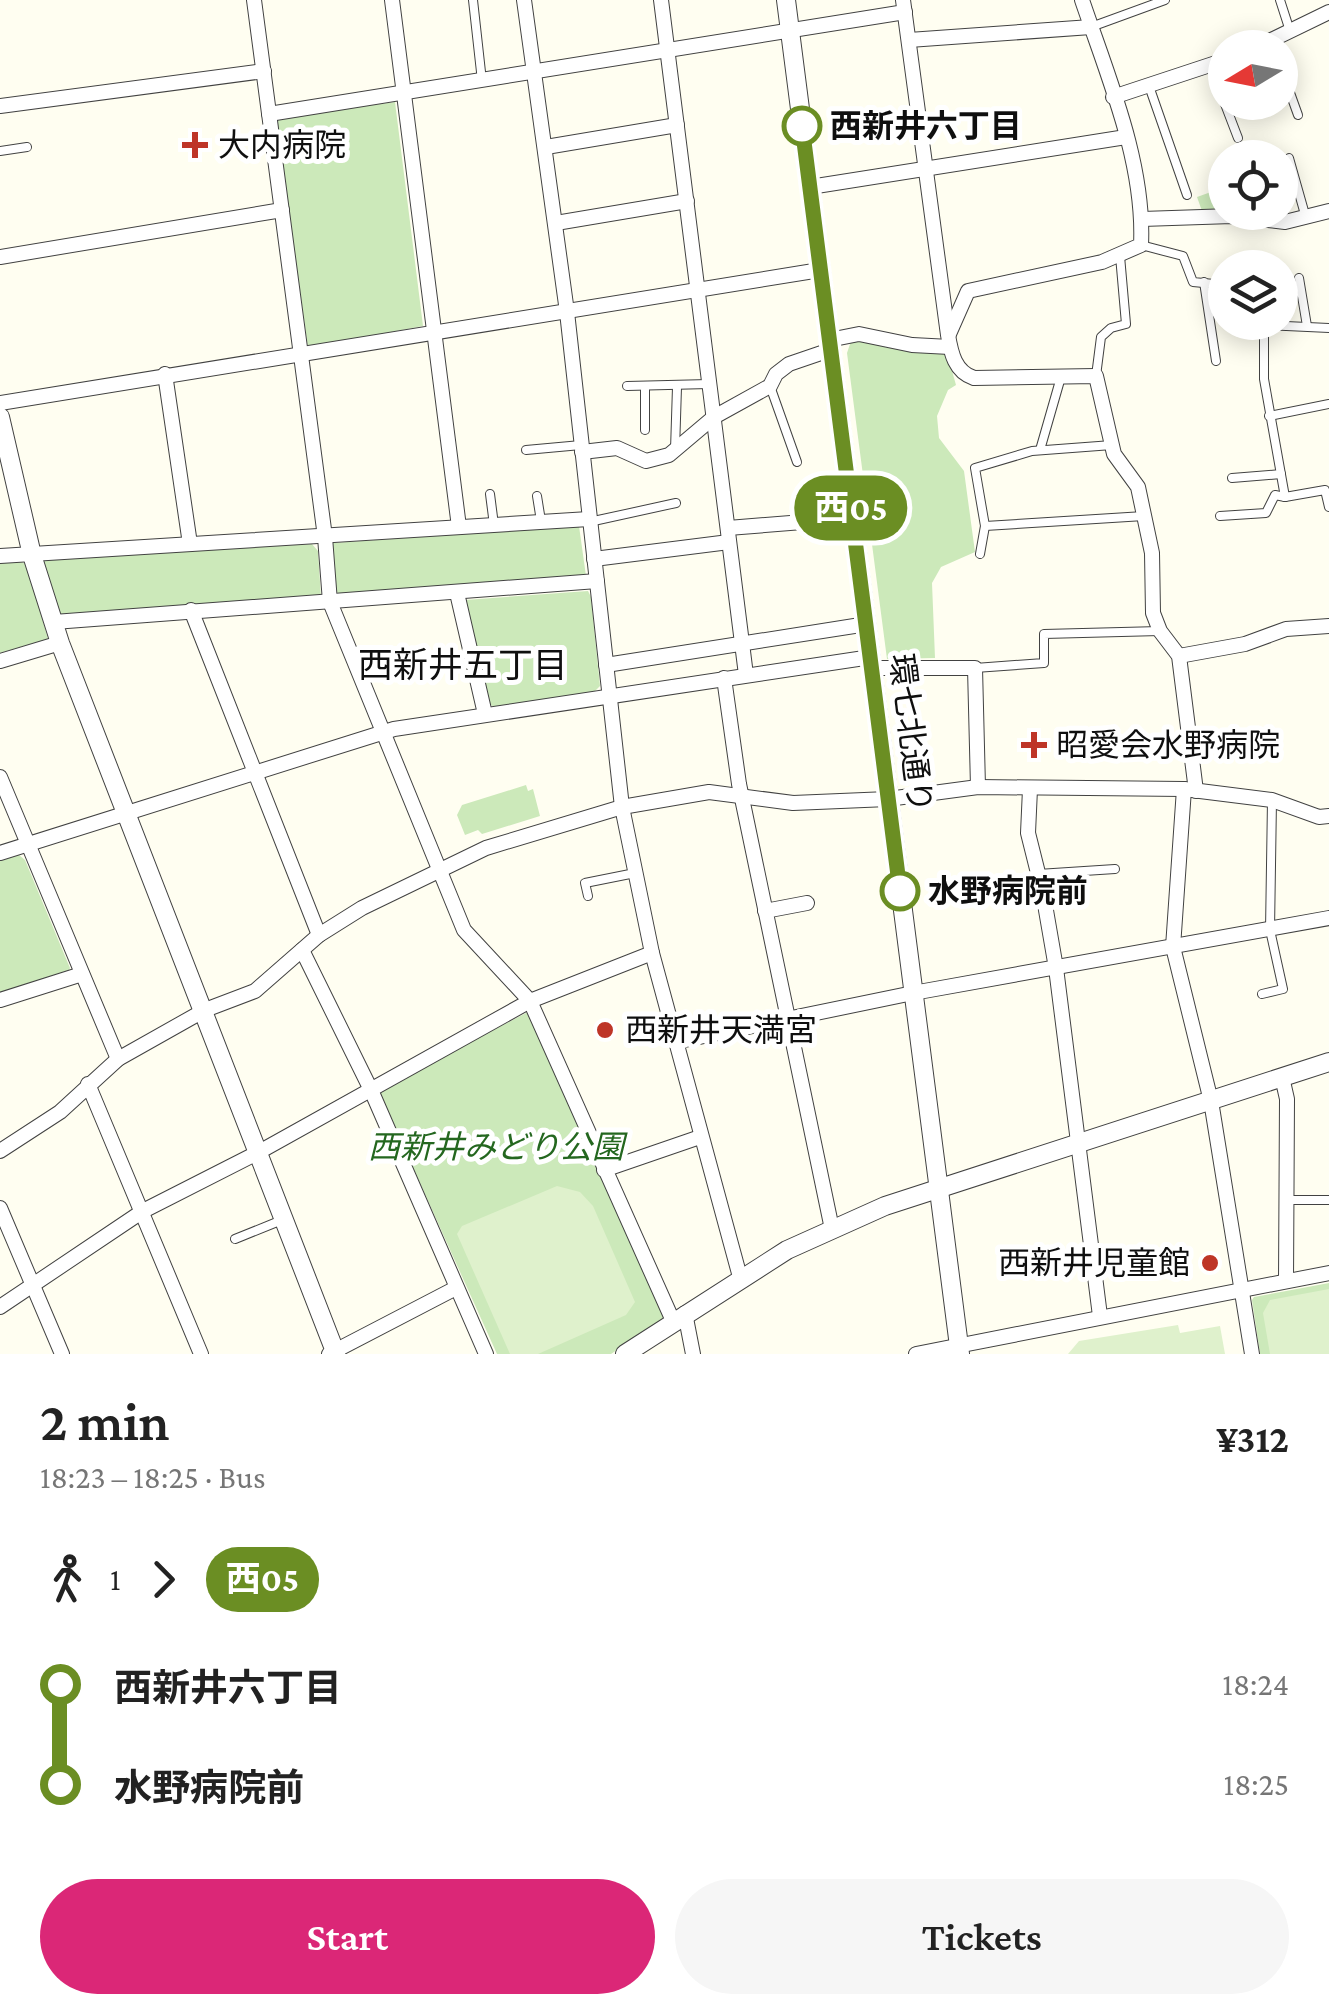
<!DOCTYPE html>
<html lang="en">
<head>
<meta charset="utf-8">
<style>
	body { margin:0; font-family:"Crimson Pro","Noto Sans JP",serif; background:#f6f6f6; color:#222; height:100vh; display:flex; flex-direction:column; font-size:38px; white-space:nowrap }
	* { box-sizing:border-box; margin:0 }
	p { font-size:32px; color:#767676 }
	.icon { flex:none; width:55px; height:55px; fill:none; stroke:currentColor; stroke-width:2; stroke-linecap:round; stroke-linejoin:round }
	.map { position:relative; height:1354px; overflow:hidden }
	.drawer { display:flex; flex-direction:column; background:#fff; flex:1 }
	.drawer>* { flex:none }
	.badge { padding:0 20px; border-radius:32px; font-size:35px; line-height:65px }
	.needle { width:65px; rotate:260deg }
	.tools { position:absolute; left:1208px; top:30px; display:grid; gap:20px }
	.tools a { display:grid; place-items:center; width:90px; height:90px; border-radius:50%; background:#fff; box-shadow:0 5px 25px #0003; font-size:50px }
	.map>.badge { position:absolute; translate:-50% -50%; box-shadow:0 0 0 5px #fff }
	.legs { display:flex; align-items:center; gap:15px; height:110px; padding:0 40px; font-size:32px }
	.legs p { margin-inline-start:auto }
	.overview { display:flex; align-items:center; justify-content:space-between; height:170px; padding:0 40px }
	h1 { font-size:55px; font-weight:600; line-height:75px }
	.action { display:flex; gap:20px; margin-top:auto; padding:20px 40px }
	.action a { flex:1; height:115px; border-radius:60px; background:#db2777; color:#fff; font-size:40px; font-weight:600; line-height:115px; text-align:center }
	.action a+a { background:#f6f6f6; color:#222 }
	ul { padding:0 40px; list-style:none }
	li { display:flex; align-items:center; gap:35px; height:100px; font-size:38px }
	li i { display:grid; place-items:center; width:15px; height:100%; margin:0 12px; background:currentColor }
	li i::after { content:''; width:25px; height:25px; margin:-12px; border:8px solid; border-radius:50%; background:#fff }
	li p { margin-inline-start:auto }
	li:first-child i { background:linear-gradient(#0000 50%,currentColor 0) }
	li:last-child i { background:linear-gradient(currentColor 50%,#0000 0) }
	.map>svg:first-child { display:block }
	.green { fill:#cce9ba }
	.pitch { fill:#dff1cc }
	.lines { fill:none; stroke-linecap:round; stroke-linejoin:round }
	.service-casing { stroke:#424242; stroke-width:10 }
	.minor-casing { stroke:#424242; stroke-width:16 }
	.tertiary-casing { stroke:#424242; stroke-width:20 }
	.service { stroke:#fff; stroke-width:8 }
	.minor { stroke:#fff; stroke-width:14 }
	.tertiary { stroke:#fff; stroke-width:18 }
	.line-1-casing { stroke:#fff; stroke-width:22 }
	.line-1 { stroke:#6b8e23; stroke-width:15 }
	.stop-1-dot { fill:#fff; stroke:#6b8e23; stroke-width:5 }
	.poi-dot { fill:#be3527; stroke:#fff; stroke-width:4 }
	.labels { text-anchor:middle; stroke-width:10; stroke-linejoin:round; paint-order:stroke }
	.stop-label { font-size:32px; font-weight:bold; fill:#0f0f0f; stroke:#fff; text-anchor:start }
	.poi-label { font-size:32px; fill:#0f0f0f; stroke:#fff; text-anchor:start }
	.street-label { font-size:32px; fill:#0f0f0f; stroke:#fff }
	.park-label { font-size:32px; font-style:italic; fill:#24671f; stroke:#fff }
	.neighbourhood-label { font-size:35px; fill:#0f0f0f; stroke:#fff }
</style>
</head>
<body>
<div class="map">
<svg width="1329" height="1354" viewBox="0 0 1329 1354">
	<rect width="100%" height="100%" fill="#fffef1"/>
	<g class="green">
		<polygon points="395,102 423,326 308,348 276,118"/>
		<polygon points="1225,187 1225,209 1202,211 1197,197"/>
		<polygon points="878,340 917,352 947,353 956,385 948,390 937,416 939,438 964,471 975,552 941,567 932,583 935,658 887,659 847,353 851,341"/>
		<polygon points="579,526 586,576 340,595 335,590 331,549 333,543"/>
		<polygon points="312,544 318,551 321,598 60,616 40,559"/>
		<polygon points="21,562 27,564 48,639 0,653 0,563"/>
		<polygon points="588,591 591,597 600,686 594,692 494,707 488,703 465,600"/>
		<polygon points="526,785 528,791 533,789 540,816 482,834 478,830 465,835 457,815 462,805"/>
		<polygon points="19,855 25,860 70,968 67,974 0,996 0,861"/>
		<polygon points="528,1012 664,1318 611,1354 497,1354 378,1090"/>
		<polygon points="1329,1283 1329,1354 1260,1354 1252,1300 1254,1297"/>
	</g>
	<g class="pitch">
		<polygon points="557,1186 580,1192 593,1206 635,1302 626,1315 538,1354 510,1354 457,1234 462,1226"/>
		<polygon points="1329,1289 1329,1354 1270,1354 1263,1313 1270,1300"/>
		<polygon points="1178,1325 1180,1333 1220,1326 1225,1354 1068,1354 1079,1341"/>
	</g>
	<g class="lines">
		<g class="service-casing">
			<g id="service">
				<polyline points="473,0 482,81"/>
				<polyline points="1280,0 1290,31"/>
				<polyline points="1091,27 1165,0"/>
				<polyline points="1210,65 1238,138"/>
				<polyline points="1280,65 1298,115"/>
				<polyline points="1149,86 1187,195"/>
				<polyline points="0,151 27,147"/>
				<polyline points="1289,158 1306,218"/>
				<polyline points="1141,245 1183,256 1193,282 1225,285"/>
				<polyline points="1299,278 1307,326"/>
				<polyline points="1204,282 1216,361"/>
				<polyline points="1264,322 1264,379 1285,497 1325,490 1329,507"/>
				<polyline points="1264,325 1329,328"/>
				<polyline points="1096,376 1101,337 1111,328 1126,324 1120,256"/>
				<polyline points="627,386 709,384"/>
				<polyline points="645,386 645,430"/>
				<polyline points="770,386 797,462"/>
				<polyline points="1269,416 1329,404"/>
				<polyline points="526,450 581,445"/>
				<polyline points="675,450 677,387"/>
				<polyline points="1040,450 1061,377"/>
				<polyline points="1232,478 1281,474"/>
				<polyline points="490,494 494,525"/>
				<polyline points="537,496 541,521"/>
				<polyline points="1220,516 1266,513 1275,495 1285,497"/>
				<polyline points="589,522 676,503"/>
				<polyline points="985,526 1144,516"/>
				<polyline points="980,554 985,526 975,468 1032,451 1112,445"/>
				<polyline points="975,668 1044,663 1044,634 1160,631"/>
				<polyline points="1038,874 1115,869"/>
				<polyline points="588,896 585,883 635,873"/>
				<polyline points="1262,994 1283,989 1270,930 1272,800"/>
				<polyline points="1286,1200 1329,1200"/>
				<polyline points="235,1239 282,1220"/>
			</g>
		</g>
		<g class="minor-casing">
			<g id="minor">
				<polyline points="254,0 325,537 330,602 464,930 530,1001 673,1321"/>
				<polyline points="392,0 459,527"/>
				<polyline points="524,0 567,312 622,807 652,953 740,1277"/>
				<polyline points="661,0 746,675"/>
				<path d="M903,0L948,335C951,353 955,372 974,378L1096,376L1114,454L1138,487L1152,553L1153,613L1160,631L1179,656L1196,791"/>
				<polyline points="909,40 1091,27"/>
				<polyline points="1255,48 1329,12"/>
				<polyline points="1113,97 1225,60"/>
				<polyline points="0,106 264,71"/>
				<polyline points="269,114 905,12"/>
				<polyline points="546,147 677,125"/>
				<polyline points="810,187 1126,137"/>
				<polyline points="1142,219 1232,216 1285,222 1329,211"/>
				<polyline points="556,223 687,201"/>
				<polyline points="0,257 282,210"/>
				<path d="M949,334L968,291L1102,262L1141,245C1145,163 1108,77 1082,0"/>
				<polyline points="829,340 859,334 912,345 950,347"/>
				<polyline points="165,374 190,544"/>
				<polyline points="0,403 820,270"/>
				<polyline points="582,452 617,448 646,461 669,455 714,417 770,386 776,374 789,364 830,350"/>
				<polyline points="728,528 853,518"/>
				<polyline points="0,556 589,519"/>
				<polyline points="594,559 729,542"/>
				<polyline points="457,593 485,714"/>
				<polyline points="191,610 319,935"/>
				<polyline points="54,622 597,581"/>
				<polyline points="1179,656 1245,644 1286,629 1329,626"/>
				<polyline points="0,661 60,643"/>
				<polyline points="606,665 867,624"/>
				<polyline points="872,668 975,668 978,787"/>
				<polyline points="724,678 739,784 832,1229"/>
				<polyline points="0,777 118,1059"/>
				<polyline points="1030,789 1028,833 1043,893 1056,968 1100,1316"/>
				<polyline points="1184,789 1173,947 1211,1101 1252,1354"/>
				<polyline points="0,853 394,729 871,657"/>
				<polyline points="765,911 807,903"/>
				<polyline points="302,950 371,1090 486,1354"/>
				<polyline points="0,1000 82,974"/>
				<polyline points="675,1042 913,993 1329,918"/>
				<polyline points="1282,1077 1287,1099 1286,1281"/>
				<polyline points="88,1084 201,1354"/>
				<polyline points="0,1151 60,1112 118,1059 205,1010 255,991 319,935 362,908 486,848 622,807 709,792 793,803 888,799 978,787 1184,789 1272,800 1319,817 1329,816"/>
				<polyline points="604,1170 700,1137"/>
				<polyline points="0,1208 62,1354"/>
				<polyline points="0,1307 143,1211 259,1152 530,1001 652,953"/>
				<polyline points="685,1313 693,1354"/>
				<polyline points="329,1354 456,1288"/>
				<polyline points="916,1354 1329,1273"/>
			</g>
		</g>
		<g class="tertiary-casing">
			<g id="tertiary">
				<polyline points="786,0 960,1354"/>
				<polyline points="0,417 32,555 60,643 336,1354"/>
				<polyline points="625,1354 787,1250 885,1206 1329,1062"/>
			</g>
		</g>
		<use href="#service" class="service"/>
		<use href="#minor" class="minor"/>
		<use href="#tertiary" class="tertiary"/>
	</g>
	<g class="lines">
		<g class="line-1-casing">
			<polyline id="line-1" points="802,126 900,891"/>
		</g>
		<use href="#line-1" class="line-1"/>
	</g>
	<g class="stop-1-dot">
		<circle cx="802" cy="126" r="18"/>
		<circle cx="900" cy="891" r="18"/>
	</g>
	<g class="poi-dot">
		<path d="M190 130h10v10h10v10h-10v10h-10v-10h-10v-10h10z"/>
		<path d="M1029 730h10v10h10v10h-10v10h-10v-10h-10v-10h10z"/>
		<circle cx="605" cy="1030" r="10"/>
		<circle cx="1210" cy="1263" r="10"/>
	</g>
	<g class="labels">
		<g class="stop-label">
			<text x="830" y="137">西新井六丁目</text>
			<text x="928" y="902">水野病院前</text>
		</g>
		<g class="poi-label">
			<text x="218" y="156">大内病院</text>
			<text x="1056" y="756">昭愛会水野病院</text>
			<text x="625" y="1041">西新井天満宮</text>
			<text x="1190" y="1274" text-anchor="end">西新井児童館</text>
		</g>
		<g class="street-label">
			<text transform="translate(911 733) rotate(83)" y="11">環七北通り</text>
		</g>
		<g class="park-label">
			<text x="496" y="1158">西新井みどり公園</text>
		</g>
		<g class="neighbourhood-label">
			<text x="463" y="677">西新井五丁目</text>
		</g>
	</g>
</svg>
<div class="tools">
<a><svg class="needle" viewBox="-14 -14 28 28"><path d="M0-13l5 13h-10z" fill="#e53935"/><path d="M0 13l5-13h-10z" fill="#767676"/></svg></a>
<a><svg class="icon" aria-label="locate" viewBox="0 0 24 24"><circle cx="12" cy="12" r="6"/><path d="M12 2v4M12 18v4M2 12h4M18 12h4"/></svg></a>
<a><svg class="icon" aria-label="layers" viewBox="0 0 24 24"><path d="M12 4l9 5-9 5-9-5zM3 14l9 5 9-5"/></svg></a>
</div>
<b class="badge" style="left:851px;top:508px;background:#6b8e23;color:#fff">西05</b>
</div>
<section class="drawer">
<div class="overview"><div><h1>2 min</h1><p>18:23 – 18:25 · Bus</p></div><b>¥312</b></div>
<div class="legs"><svg class="icon" aria-label="walk" viewBox="0 0 24 24"><circle cx="13" cy="4" r="2"/><path d="M13 8l-2 6 4 7M11 14l-3 7M7 12l3-4h3l4 4"/></svg>1<svg class="icon" aria-label="forward" viewBox="0 0 24 24"><path d="M9 5l7 7-7 7"/></svg><b class="badge" style="background:#6b8e23;color:#fff">西05</b></div>
<ul>
<li><i style="color:#6b8e23"></i><b>西新井六丁目</b><p>18:24</p></li>
<li><i style="color:#6b8e23"></i><b>水野病院前</b><p>18:25</p></li>
</ul>
<div class="action"><a>Start</a><a>Tickets</a></div>
</section>
</body>
</html>
